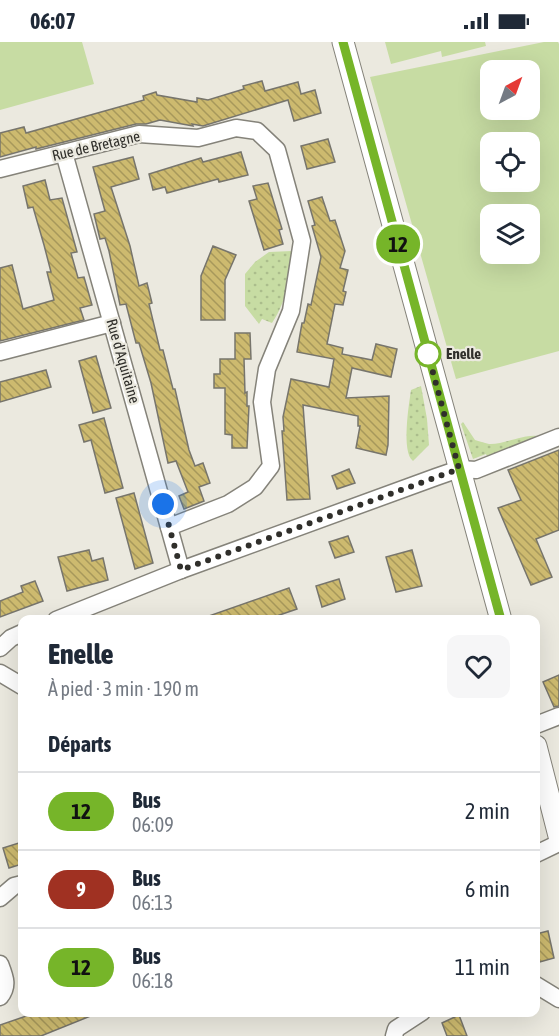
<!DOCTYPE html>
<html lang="fr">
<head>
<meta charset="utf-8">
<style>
	body { margin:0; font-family:"Asap Condensed",sans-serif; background:#f6f6f7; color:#1f2937; height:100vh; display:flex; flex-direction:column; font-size:22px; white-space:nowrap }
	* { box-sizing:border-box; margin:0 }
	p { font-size:20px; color:#747a83 }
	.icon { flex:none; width:33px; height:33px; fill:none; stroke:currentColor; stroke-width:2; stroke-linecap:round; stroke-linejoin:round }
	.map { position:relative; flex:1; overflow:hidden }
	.sheet { position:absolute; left:18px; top:573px; width:522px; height:402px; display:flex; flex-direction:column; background:#fff; border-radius:12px; box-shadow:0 6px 24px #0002 }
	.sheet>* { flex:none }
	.badge { padding:0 12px; border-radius:20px; font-size:21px; line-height:39px }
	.needle { width:39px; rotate:41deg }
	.controls { position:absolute; left:480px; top:18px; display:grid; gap:12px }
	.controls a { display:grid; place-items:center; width:60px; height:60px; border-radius:12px; background:#fff; box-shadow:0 6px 24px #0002; font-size:30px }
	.you { position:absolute; width:30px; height:30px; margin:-15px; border:4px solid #fff; border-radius:50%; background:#1a73e8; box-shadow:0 0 0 9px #1a73e833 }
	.map>.badge { position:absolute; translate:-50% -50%; box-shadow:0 0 0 3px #fff }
	h2 { padding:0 30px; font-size:22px; line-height:54px }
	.round { display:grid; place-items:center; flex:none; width:63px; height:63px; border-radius:12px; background:#f6f6f7 }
	.head { display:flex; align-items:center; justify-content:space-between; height:102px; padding:0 30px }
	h1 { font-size:28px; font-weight:800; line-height:45px }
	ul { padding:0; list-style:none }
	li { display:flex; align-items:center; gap:18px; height:78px; padding:0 30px; border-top:2px solid #e0e1e3 }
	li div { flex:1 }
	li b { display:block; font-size:22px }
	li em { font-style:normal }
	li .badge { min-width:66px; font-weight:700; text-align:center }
	.status { display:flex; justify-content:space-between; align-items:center; height:42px; padding:0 30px; background:#fff; direction:ltr }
	.status svg { height:16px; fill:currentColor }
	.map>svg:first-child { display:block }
	.grass { fill:url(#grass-dots) }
	.pitch { fill:#c7dca3; fill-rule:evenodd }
	.building { fill:url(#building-back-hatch); stroke:#77756c; stroke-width:1.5 }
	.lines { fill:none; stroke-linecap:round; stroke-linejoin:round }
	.minor-casing { stroke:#85837a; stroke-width:19 }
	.tertiary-casing { stroke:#85837a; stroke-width:23 }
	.minor { stroke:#fff; stroke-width:16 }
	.tertiary { stroke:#fff; stroke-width:21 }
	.line-casing { stroke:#fff; stroke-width:14 }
	.line { stroke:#76b529; stroke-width:9 }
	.walk { stroke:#302f2b; stroke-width:6; stroke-dasharray:0 10.8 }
	.stop-dot { fill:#fff; stroke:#76b529; stroke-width:3 }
	.labels { text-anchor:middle; stroke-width:4.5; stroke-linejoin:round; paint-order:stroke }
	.street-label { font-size:15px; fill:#302f2b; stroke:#ebe9df }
	.stop-label { font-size:15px; font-weight:bold; fill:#302f2b; stroke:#ebe9df; text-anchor:start }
</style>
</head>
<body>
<div class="status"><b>06:07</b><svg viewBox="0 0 49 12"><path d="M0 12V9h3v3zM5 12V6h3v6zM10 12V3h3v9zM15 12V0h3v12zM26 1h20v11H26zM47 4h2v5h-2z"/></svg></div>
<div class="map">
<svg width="559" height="994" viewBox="0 0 559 994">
	<defs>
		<pattern id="grass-dots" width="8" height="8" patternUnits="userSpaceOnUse" patternTransform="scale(1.5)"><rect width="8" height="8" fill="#c7dca3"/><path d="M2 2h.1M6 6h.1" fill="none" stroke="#abbd8c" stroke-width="1.8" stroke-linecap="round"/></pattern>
		<pattern id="building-back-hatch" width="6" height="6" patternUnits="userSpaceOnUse" patternTransform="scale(1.5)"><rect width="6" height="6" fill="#cdba6f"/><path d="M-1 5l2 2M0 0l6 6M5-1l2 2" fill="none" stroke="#a7985b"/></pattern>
	</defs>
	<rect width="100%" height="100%" fill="#ebe9df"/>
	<g class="grass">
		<path d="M292,209C296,227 283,266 272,281L262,277L259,282L245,264V232L255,220L269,210Z"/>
		<path d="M421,344L427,377L429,403L413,419C401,410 409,362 411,348Z"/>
		<path d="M463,380L475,398C479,399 484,401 489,402C504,403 529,390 540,395L488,416L486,412L473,417L461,382Z"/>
	</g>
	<g class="pitch">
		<polygon points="0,0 82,0 94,42 0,68"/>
		<polygon points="385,0 485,0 486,4 442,15 441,9 391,22"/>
		<path d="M544,0H558L559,2V309L456,337L370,35ZM530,28V68H490V28ZM530,100V140H490V100ZM490,172H530V212H490Z"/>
	</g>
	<g class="building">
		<polygon points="262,39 265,49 298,40 301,52 315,48 321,71 294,79 288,58 203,84 192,82 193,84 160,78 146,82 136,82 36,107 36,105 0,115 0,91 24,85 26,91 144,58 143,54 156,50 157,53 197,60 197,56 208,58 244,47 243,44"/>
		<polygon points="328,97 335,120 307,127 301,104"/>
		<polygon points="241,110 248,133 219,140 218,137 167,151 165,145 153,148 149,132 201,116 203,120"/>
		<polygon points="133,115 139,137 111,145 130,204 139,244 147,241 152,261 149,262 160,308 163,308 173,347 175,347 189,408 195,424 203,421 210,441 199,445 204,459 184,467 179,454 188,450 176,419 168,421 151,341 139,301 136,301 126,262 120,263 109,209 105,196 100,197 94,172 105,169 93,125"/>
		<polygon points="45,138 50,158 62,156 77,210 71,211 78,236 84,235 92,263 80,266 84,278 0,299 0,226 12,223 23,267 54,258 47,230 51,230 44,203 33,165 28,166 23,144"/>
		<polygon points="268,141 282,187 279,188 283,202 264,208 249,159 257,157 253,144"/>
		<polygon points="322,155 330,179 335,178 345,209 340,226 348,228 343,249 346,250 343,263 335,262 327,302 343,306 342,312 372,318 376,302 397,307 391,335 352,326 346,356 389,354 388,403 386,413 356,406 360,384 358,384 358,374 303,363 310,457 287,458 282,389 284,389 283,375 291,337 329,345 334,317 297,310 302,281 304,281 308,262 311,263 321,215 312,184 315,183 308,159"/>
		<polygon points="213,204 236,213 225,238 225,278 201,278 201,234"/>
		<polygon points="235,291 250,291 251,317 244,317 245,351 247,350 247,364 249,364 247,406 232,406 232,393 225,392 225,346 214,346 214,332 220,332 220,317 235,317"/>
		<polygon points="96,314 111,366 93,371 79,319"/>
		<polygon points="46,328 51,345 0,360 0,340"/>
		<polygon points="104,376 123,446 105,451 91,398 84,400 79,383"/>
		<polygon points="559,408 559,488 536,497 552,535 531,543 498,466 521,458 508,428"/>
		<polygon points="349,427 355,441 337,447 332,434"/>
		<polygon points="134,451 153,521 135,527 116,456"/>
		<polygon points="348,494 354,510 335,516 329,500"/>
		<polygon points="89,508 92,519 103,516 108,538 67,549 58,515"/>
		<polygon points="412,508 422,544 396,550 386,515"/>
		<polygon points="339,537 345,557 322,565 316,544"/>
		<polygon points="35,539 43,559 0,575 0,559 23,550 21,544"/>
		<polygon points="289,546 297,567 265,578 206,578 206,575"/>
		<polygon points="559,633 559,664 554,665 543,640"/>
		<polygon points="22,800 22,822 9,826 3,806"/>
		<polygon points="548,889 554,916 536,921 536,892"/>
		<polygon points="38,970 98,970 98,971 41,994 0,994 0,983"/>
		<polygon points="459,973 467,994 447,994 442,981"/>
	</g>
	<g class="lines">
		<g class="minor-casing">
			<g id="minor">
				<polyline points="64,111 181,528"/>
				<polyline points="0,127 139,92 198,96 236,86 257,89 277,108 302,199 291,269 267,327 262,360 271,424 255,445 228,462 169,485"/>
				<polyline points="0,310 112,281"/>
				<polyline points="56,578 181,528 436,435 459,427 476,428 559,395"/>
				<polyline points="0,606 11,596 22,591"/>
				<polyline points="0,631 22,644"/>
				<polyline points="536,683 559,674"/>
				<polyline points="536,812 559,801"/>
				<polyline points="0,856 14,844 22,842"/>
				<path d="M0,922C5,935 9,944 0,955"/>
				<polyline points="536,943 559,957"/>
				<polyline points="394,994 396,987 422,970"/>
			</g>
		</g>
		<g class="tertiary-casing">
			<g id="tertiary">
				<polyline points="343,0 501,578"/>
				<polyline points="536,704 559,794"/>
			</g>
		</g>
		<use href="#minor" class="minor"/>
		<use href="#tertiary" class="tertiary"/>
	</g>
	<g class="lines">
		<g class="line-casing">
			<polyline id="line" points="343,0 501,578"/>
		</g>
		<use href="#line" class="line"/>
		<polyline class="walk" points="163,462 181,528 459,427 428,312"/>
	</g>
	<circle class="stop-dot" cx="428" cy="312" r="12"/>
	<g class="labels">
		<g class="street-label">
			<text transform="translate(96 104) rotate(-13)" y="5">Rue de Bretagne</text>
			<text transform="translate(123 319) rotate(74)" y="5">Rue d'Aquitaine</text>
		</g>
		<g class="stop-label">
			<text x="446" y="317">Enelle</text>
		</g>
	</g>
</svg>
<div class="controls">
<a><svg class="needle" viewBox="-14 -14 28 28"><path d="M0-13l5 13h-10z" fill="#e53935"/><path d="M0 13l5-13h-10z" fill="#747a83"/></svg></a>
<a><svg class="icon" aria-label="locate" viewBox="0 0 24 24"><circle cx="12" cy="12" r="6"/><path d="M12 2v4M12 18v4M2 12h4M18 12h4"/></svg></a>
<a><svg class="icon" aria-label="layers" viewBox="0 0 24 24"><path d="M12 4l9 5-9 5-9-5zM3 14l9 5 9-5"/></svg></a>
</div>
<div class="you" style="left:163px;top:462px"></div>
<b class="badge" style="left:398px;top:202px;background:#76b529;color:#111">12</b>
<section class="sheet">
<div class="head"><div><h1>Enelle</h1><p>À pied · 3 min · 190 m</p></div><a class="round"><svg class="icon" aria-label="heart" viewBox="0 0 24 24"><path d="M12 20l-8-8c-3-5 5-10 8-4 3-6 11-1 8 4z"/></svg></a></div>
<h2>Départs</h2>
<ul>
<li><span class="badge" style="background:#76b529;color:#111">12</span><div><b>Bus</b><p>06:09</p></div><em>2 min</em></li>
<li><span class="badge" style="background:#a03122;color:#fff">9</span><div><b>Bus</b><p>06:13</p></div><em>6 min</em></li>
<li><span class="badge" style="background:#76b529;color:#111">12</span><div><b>Bus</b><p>06:18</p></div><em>11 min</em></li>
</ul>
</section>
</div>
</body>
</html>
